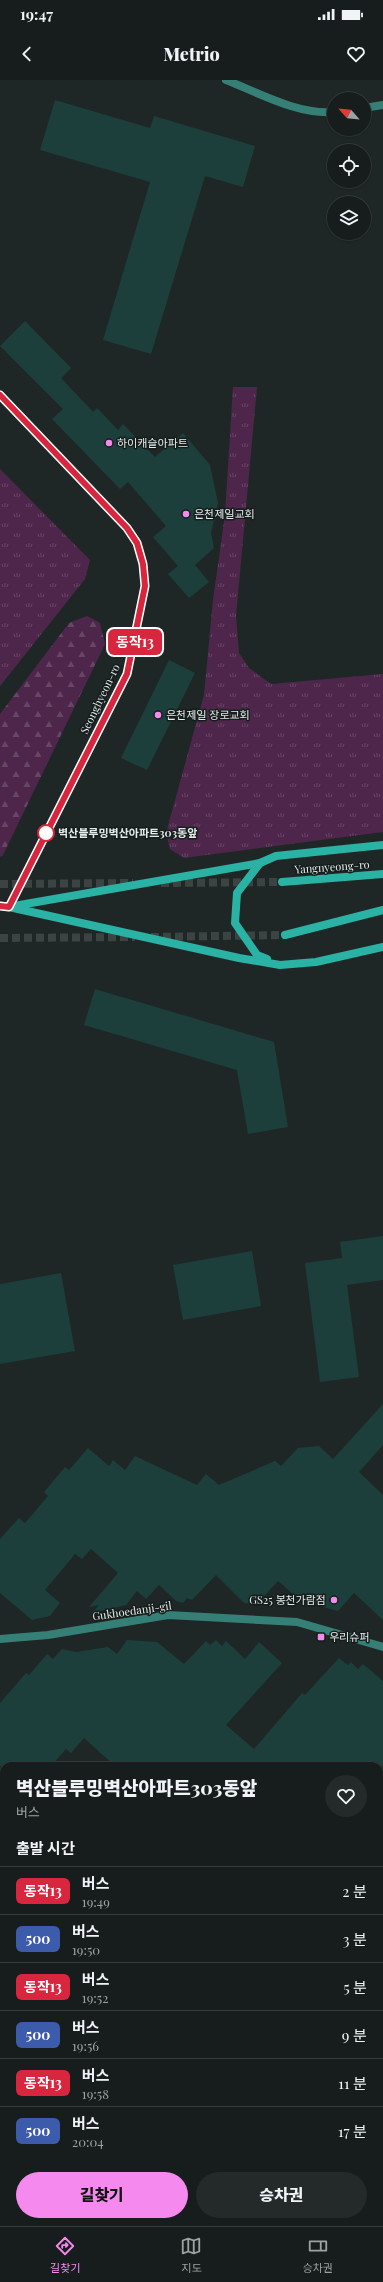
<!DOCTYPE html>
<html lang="ko">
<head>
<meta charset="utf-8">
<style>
	body { margin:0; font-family:"Playfair Display","Noto Sans KR",serif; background:#232a29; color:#f1f3f6; height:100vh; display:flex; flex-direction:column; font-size:15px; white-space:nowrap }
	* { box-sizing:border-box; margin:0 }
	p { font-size:13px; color:#9ea2a3 }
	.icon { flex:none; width:22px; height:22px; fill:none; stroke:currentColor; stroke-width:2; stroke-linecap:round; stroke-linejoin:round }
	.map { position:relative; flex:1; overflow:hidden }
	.drawer { position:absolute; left:0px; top:1682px; width:383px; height:464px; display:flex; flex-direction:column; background:#161d1c; border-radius:12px 12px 0 0; box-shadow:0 1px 3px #0004,0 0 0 1px #353b3b }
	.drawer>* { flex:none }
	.badge { padding:0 8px; border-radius:6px; font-size:14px; line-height:26px }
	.needle { width:26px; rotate:297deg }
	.tools { position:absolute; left:327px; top:12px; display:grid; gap:8px }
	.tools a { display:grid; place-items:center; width:44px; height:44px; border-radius:50%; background:#161d1c; box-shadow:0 1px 3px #0004,0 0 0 1px #353b3b; font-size:20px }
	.map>.badge { position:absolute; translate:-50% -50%; box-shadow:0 0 0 2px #fff }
	h2 { padding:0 16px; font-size:15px; line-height:36px }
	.round { display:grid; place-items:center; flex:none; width:42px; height:42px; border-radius:21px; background:#232a29 }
	.headline { display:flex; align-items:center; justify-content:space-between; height:68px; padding:0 16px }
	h1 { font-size:19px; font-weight:800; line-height:30px }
	.action { display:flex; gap:8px; margin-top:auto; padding:8px 16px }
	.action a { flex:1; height:46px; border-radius:24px; background:#f689ed; color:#111; font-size:16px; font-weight:800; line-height:46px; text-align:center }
	.action a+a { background:#232a29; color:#f1f3f6 }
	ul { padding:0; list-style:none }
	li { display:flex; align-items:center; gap:12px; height:48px; padding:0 16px; border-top:1px solid #353b3b }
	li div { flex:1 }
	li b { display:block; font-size:15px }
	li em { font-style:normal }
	li .badge { min-width:44px; font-weight:700; text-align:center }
	.status { display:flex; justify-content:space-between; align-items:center; height:28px; padding:0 20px; background:#161d1c; direction:ltr }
	.status svg { height:11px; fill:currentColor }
	header { display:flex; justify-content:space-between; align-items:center; height:52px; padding:0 16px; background:#161d1c; font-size:18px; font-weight:800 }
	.dock { display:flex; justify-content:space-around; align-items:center; height:56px; border-top:1px solid #353b3b; background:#161d1c; font-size:11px; color:#9ea2a3 }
	.dock a { display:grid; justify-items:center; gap:2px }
	.dock .active { color:#f689ed }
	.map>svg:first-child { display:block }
	.grass { fill:url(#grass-tufts) }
	.forest { fill:url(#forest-firs) }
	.building { fill:#1c3f3b }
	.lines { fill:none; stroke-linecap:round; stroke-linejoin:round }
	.secondary-tunnel { stroke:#3c4443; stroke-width:8; stroke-dasharray:8 4; stroke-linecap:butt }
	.minor { stroke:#357f76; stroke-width:8 }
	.tertiary { stroke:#357f76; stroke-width:8 }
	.secondary { stroke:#2ab2a4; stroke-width:8 }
	.line-casing { stroke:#fff; stroke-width:9 }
	.line { stroke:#d7263d; stroke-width:6 }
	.poi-dot { fill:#f689ed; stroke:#151e1c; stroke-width:1.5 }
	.stop-dot { fill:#fff; stroke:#d7263d; stroke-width:2 }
	.labels { text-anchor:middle; stroke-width:3; stroke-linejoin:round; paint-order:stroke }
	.poi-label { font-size:11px; fill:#e5ebea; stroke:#151e1c; text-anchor:start }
	.street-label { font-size:11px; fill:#e5ebea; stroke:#151e1c }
	.stop-label { font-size:11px; font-weight:bold; fill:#e5ebea; stroke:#151e1c; text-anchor:start }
</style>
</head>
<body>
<div class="status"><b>19:47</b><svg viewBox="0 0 49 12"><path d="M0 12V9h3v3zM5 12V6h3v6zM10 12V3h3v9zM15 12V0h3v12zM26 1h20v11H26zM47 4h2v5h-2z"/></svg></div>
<header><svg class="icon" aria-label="back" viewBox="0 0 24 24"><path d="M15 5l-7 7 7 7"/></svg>Metrio<svg class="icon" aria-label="heart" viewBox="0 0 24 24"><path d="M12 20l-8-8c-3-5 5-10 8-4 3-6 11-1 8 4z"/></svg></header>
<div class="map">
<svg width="383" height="2146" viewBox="0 0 383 2146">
	<defs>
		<pattern id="grass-tufts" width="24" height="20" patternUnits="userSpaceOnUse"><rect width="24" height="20" fill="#4e264b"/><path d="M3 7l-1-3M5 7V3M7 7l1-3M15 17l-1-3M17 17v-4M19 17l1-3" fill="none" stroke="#674665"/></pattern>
		<pattern id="forest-firs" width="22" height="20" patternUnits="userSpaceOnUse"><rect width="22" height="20" fill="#4e264b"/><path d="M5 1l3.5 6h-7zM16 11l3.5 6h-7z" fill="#674665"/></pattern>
	</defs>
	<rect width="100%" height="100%" fill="#1e2726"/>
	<g class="grass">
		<polygon points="233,307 257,307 236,536 239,573 249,588 271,604 383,594 383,752 184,778 170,769 166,753 204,615 213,520 225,435"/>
		<polygon points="0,389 90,480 85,499 0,606"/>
	</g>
	<g class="forest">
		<polygon points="87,536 100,543 105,564 3,775 0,777 0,634 69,543"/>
		<polygon points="0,1955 4,1957 4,2142 224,2142 224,2146 0,2146"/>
	</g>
	<g class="building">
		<polygon points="55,20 150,48 154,36 255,66 243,107 205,96 151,274 103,260 150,102 40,70"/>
		<polygon points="25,241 71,288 61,298 93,332 97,328 118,350 123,344 155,377 183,353 210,385 218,423 211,453 214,468 195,485 209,502 189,518 168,494 178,486 153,457 166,446 128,402 120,409 52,339 63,329 0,266"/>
		<polygon points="169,580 195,593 147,690 121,678"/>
		<polygon points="95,909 274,962 288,1047 248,1054 237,990 84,945"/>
		<polygon points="383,1156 383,1200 347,1205 359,1297 320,1302 305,1183 342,1178 340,1162"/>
		<polygon points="252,1171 261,1226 183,1240 173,1185"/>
		<polygon points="61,1193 75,1271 0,1284 0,1204"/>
		<polygon points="383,1324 383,1365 359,1392 383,1415 383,1540 354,1513 338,1531 319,1526 306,1514 300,1520 278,1501 257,1524 244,1523 216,1495 192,1520 187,1518 183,1523 176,1521 159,1505 146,1519 137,1511 126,1525 92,1533 99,1525 89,1527 118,1493 91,1469 82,1479 75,1474 45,1510 60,1523 50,1536 32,1540 0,1513 0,1459 19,1438 25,1443 48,1416 44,1412 65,1387 69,1390 88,1368 109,1386 113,1380 125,1390 135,1376 197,1405 206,1394 219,1405 275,1381 281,1386 298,1368 319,1366 333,1379"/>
		<polygon points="127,1560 157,1562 184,1584 206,1561 210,1565 216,1560 222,1566 226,1561 245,1579 259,1562 282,1583 226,1645 254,1669 302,1613 305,1615 339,1578 348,1585 351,1582 358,1589 363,1584 383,1601 383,1686 115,1686 84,1658 71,1673 66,1669 51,1686 0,1686 0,1623 26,1593 29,1595 47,1574 53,1579 62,1569 76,1572 108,1567 117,1574"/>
	</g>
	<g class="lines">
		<g class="secondary-tunnel">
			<polyline points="161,803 282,802"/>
			<polyline points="0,804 133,803"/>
			<polyline points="151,857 285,855"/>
			<polyline points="0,858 135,857"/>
		</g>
		<g class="minor">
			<path d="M226,0C259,13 298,35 334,32"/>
			<polyline points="364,28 383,25"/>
		</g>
		<g class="tertiary">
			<polyline points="0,315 127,448 137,463 143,484 145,506 127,594 9,827 0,826"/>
			<polyline points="0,1559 48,1555 168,1535 297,1542 383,1567"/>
		</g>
		<g class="secondary">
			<polyline points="260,783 237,813 235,843 257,875 267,879"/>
			<polyline points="282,802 383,794"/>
			<polyline points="14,826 260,783 276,776 383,765"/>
			<polyline points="9,827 239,878 280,885 316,882 383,867"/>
			<polyline points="285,855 383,830"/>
		</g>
	</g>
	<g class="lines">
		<g class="line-casing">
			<polyline id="line" points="0,315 127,448 137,463 143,484 145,506 127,594 9,827 0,826"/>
		</g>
		<use href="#line" class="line"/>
	</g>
	<g class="poi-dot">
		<circle cx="109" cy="363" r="4"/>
		<circle cx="186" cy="434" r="4"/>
		<circle cx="158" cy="635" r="4"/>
		<circle cx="334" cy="1520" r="4"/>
		<rect x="317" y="1553" width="8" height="8" rx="2"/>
	</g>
	<circle class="stop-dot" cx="46" cy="753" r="8"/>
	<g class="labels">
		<g class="poi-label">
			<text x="117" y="367">하이캐슬아파트</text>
			<text x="194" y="438">은천제일교회</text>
			<text x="166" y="639">은천제일 장로교회</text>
			<text x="326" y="1524" text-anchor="end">GS25 봉천가람점</text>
			<text x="329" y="1561">우리슈퍼</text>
		</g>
		<g class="street-label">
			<text transform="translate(100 619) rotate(-64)" y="4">Seonghyeon-ro</text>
			<text transform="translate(332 787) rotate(-4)" y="4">Yangnyeong-ro</text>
			<text transform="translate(132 1531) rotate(-8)" y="4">Gukhoedanji-gil</text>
		</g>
		<g class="stop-label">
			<text x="58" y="757">벽산블루밍벽산아파트303동앞</text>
		</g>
	</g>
</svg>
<div class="tools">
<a><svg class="needle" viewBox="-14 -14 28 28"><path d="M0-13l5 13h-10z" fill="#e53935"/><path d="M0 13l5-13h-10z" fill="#9ea2a3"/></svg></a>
<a><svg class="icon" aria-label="locate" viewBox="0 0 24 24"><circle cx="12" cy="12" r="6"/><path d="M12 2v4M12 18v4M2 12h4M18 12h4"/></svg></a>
<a><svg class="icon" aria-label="layers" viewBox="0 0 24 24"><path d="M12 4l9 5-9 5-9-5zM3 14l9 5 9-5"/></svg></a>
</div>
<b class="badge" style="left:135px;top:562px;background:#d7263d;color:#fff">동작13</b>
<section class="drawer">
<div class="headline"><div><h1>벽산블루밍벽산아파트303동앞</h1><p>버스</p></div><a class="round"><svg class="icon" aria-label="heart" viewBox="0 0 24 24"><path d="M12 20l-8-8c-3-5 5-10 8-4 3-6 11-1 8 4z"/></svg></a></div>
<h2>출발 시간</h2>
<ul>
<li><span class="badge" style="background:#d7263d;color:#fff">동작13</span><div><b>버스</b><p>19:49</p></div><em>2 분</em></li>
<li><span class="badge" style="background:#3d5bab;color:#fff">500</span><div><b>버스</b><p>19:50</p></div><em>3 분</em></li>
<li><span class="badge" style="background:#d7263d;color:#fff">동작13</span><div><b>버스</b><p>19:52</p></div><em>5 분</em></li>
<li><span class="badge" style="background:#3d5bab;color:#fff">500</span><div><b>버스</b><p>19:56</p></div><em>9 분</em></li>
<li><span class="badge" style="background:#d7263d;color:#fff">동작13</span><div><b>버스</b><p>19:58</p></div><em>11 분</em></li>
<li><span class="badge" style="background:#3d5bab;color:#fff">500</span><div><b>버스</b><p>20:04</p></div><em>17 분</em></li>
</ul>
<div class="action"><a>길찾기</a><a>승차권</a></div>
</section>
</div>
<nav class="dock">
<a class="active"><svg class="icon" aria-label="directions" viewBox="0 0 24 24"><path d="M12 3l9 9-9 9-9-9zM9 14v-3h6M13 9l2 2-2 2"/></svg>길찾기</a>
<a><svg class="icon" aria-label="map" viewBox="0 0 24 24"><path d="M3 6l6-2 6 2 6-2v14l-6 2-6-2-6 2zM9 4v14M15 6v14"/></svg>지도</a>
<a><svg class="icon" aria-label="tickets" viewBox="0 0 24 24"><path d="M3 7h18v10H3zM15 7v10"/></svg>승차권</a>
</nav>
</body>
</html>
